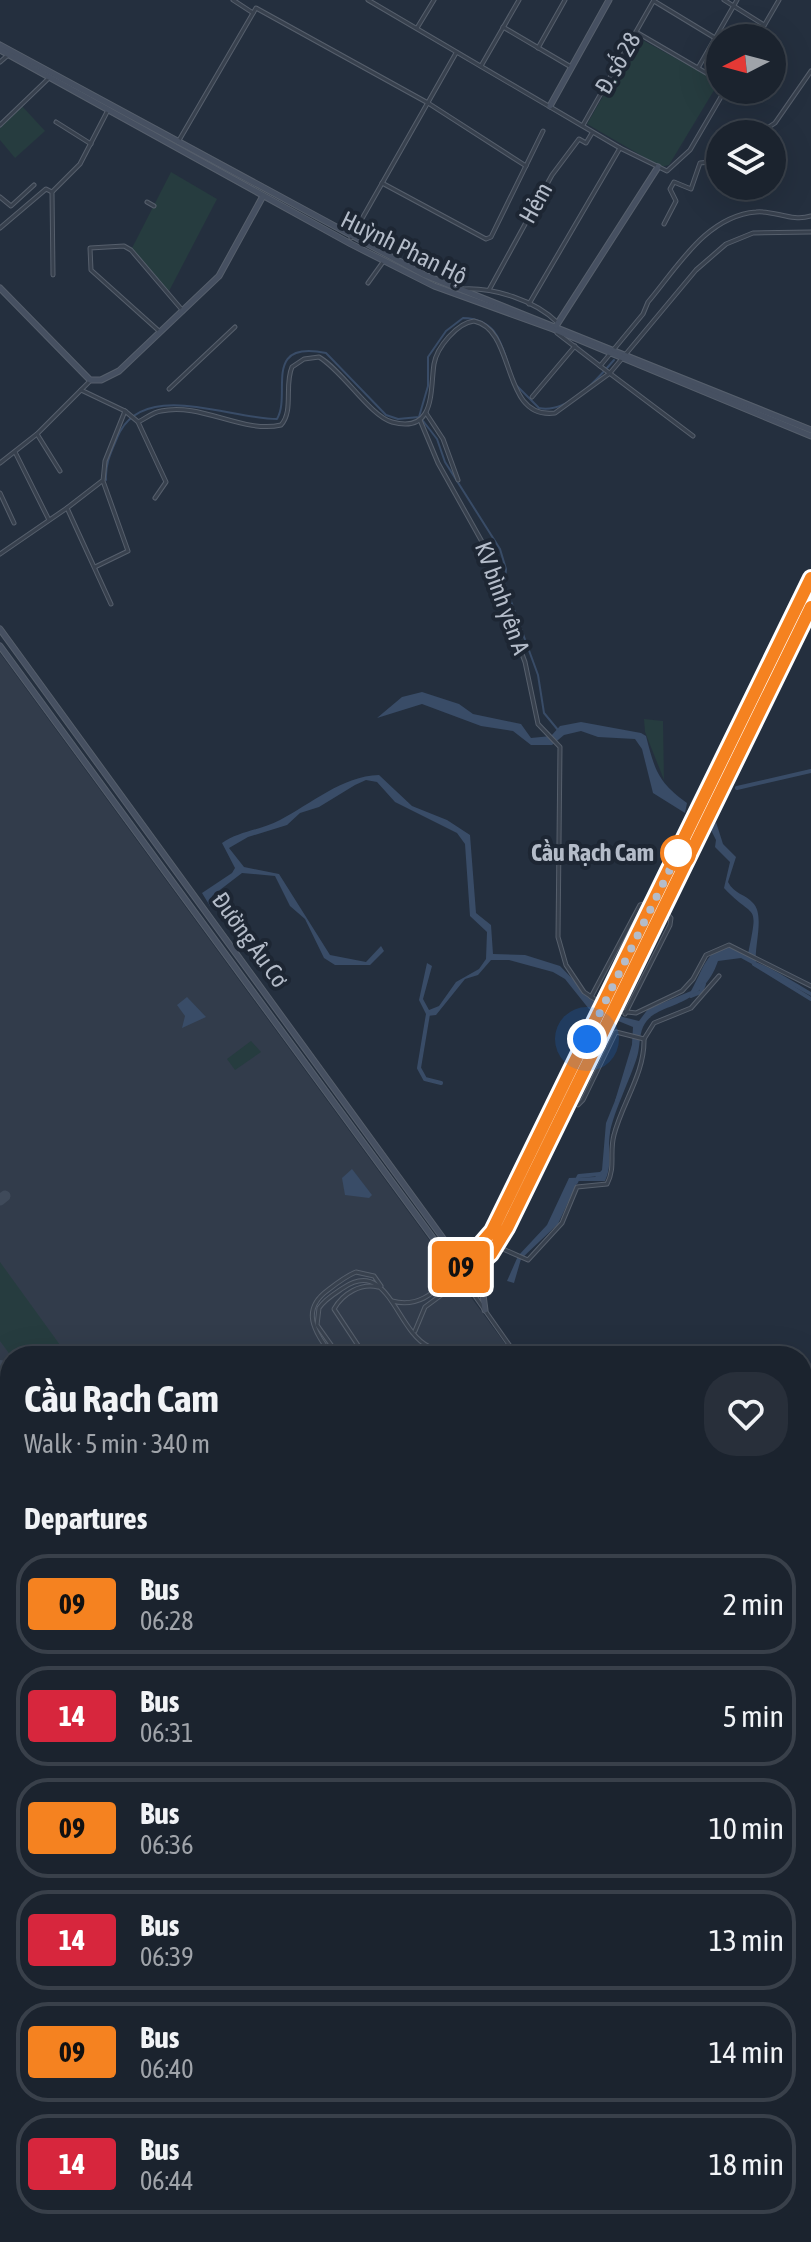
<!DOCTYPE html>
<html lang="en">
<head>
<meta charset="utf-8">
<style>
	body { margin:0; font-family:"Asap Condensed",sans-serif; background:#282f3a; color:#f1f3f6; height:100vh; display:flex; flex-direction:column; font-size:30px; white-space:nowrap }
	* { box-sizing:border-box; margin:0 }
	p { font-size:26px; color:#a0a4aa }
	.icon { flex:none; width:44px; height:44px; fill:none; stroke:currentColor; stroke-width:2; stroke-linecap:round; stroke-linejoin:round }
	.map { position:relative; flex:1; overflow:hidden }
	.panel { position:absolute; left:0px; top:1346px; width:812px; height:896px; display:flex; flex-direction:column; background:#1b232e; border-radius:32px 32px 0 0; box-shadow:0 8px 32px #0002,0 0 0 2px #39404a }
	.panel>* { flex:none }
	.badge { padding:0 16px; border-radius:6px; font-size:28px; line-height:52px }
	.needle { width:52px; rotate:264deg }
	.tools { position:absolute; left:706px; top:24px; display:grid; gap:16px }
	.tools a { display:grid; place-items:center; width:80px; height:80px; border-radius:50%; background:#1b232e; box-shadow:0 8px 32px #0002,0 0 0 2px #39404a; font-size:40px }
	.you { position:absolute; width:40px; height:40px; margin:-20px; border:6px solid #fff; border-radius:50%; background:#1a73e8; box-shadow:0 0 0 12px #1a73e833 }
	.map>.badge { position:absolute; translate:-50% -50%; box-shadow:0 0 0 4px #fff }
	h2 { padding:0 24px; font-size:30px; line-height:72px }
	.round { display:grid; place-items:center; flex:none; width:84px; height:84px; border-radius:32px; background:#282f3a }
	.head { display:flex; align-items:center; justify-content:space-between; height:136px; padding:0 24px }
	h1 { font-size:38px; font-weight:700; line-height:60px }
	ul { padding:0; list-style:none }
	li { display:flex; align-items:center; gap:24px; height:100px; margin:0 16px 12px; padding:0 8px; border:4px solid #39404a; border-radius:32px }
	li div { flex:1 }
	li b { display:block; font-size:30px }
	li em { font-style:normal }
	li .badge { min-width:88px; font-weight:700; text-align:center }
	.map>svg:first-child { display:block }
	.airport { fill:#323c4b }
	.green { fill:#263c3f }
	.water { fill:#394c67 }
	.lines { fill:none; stroke-linecap:round; stroke-linejoin:round }
	.stream { stroke:#394c67; stroke-width:2 }
	.canal { stroke:#394c67; stroke-width:4 }
	.taxiway { stroke:#3f4a5a; stroke-width:11 }
	.runway { stroke:#3f4a5a; stroke-width:28 }
	.street-casing { stroke:#565f6c; stroke-width:5 }
	.secondary-casing { stroke:#565f6c; stroke-width:7 }
	.street { stroke:#38414e; stroke-width:3 }
	.secondary { stroke:#465061; stroke-width:5 }
	.secondary-bridge-casing { stroke:#565f6c; stroke-width:7; stroke-linecap:butt }
	.secondary-bridge { stroke:#465061; stroke-width:5 }
	.line-casing { stroke:#fff; stroke-width:18 }
	.line { stroke:#f58220; stroke-width:12 }
	.walk { stroke:#b4bcc9; stroke-width:8; stroke-dasharray:0 14.4 }
	.stop-dot { fill:#fff; stroke:#f58220; stroke-width:4 }
	.labels { text-anchor:middle; stroke-width:8; stroke-linejoin:round; paint-order:stroke }
	.street-label { font-size:24px; fill:#b4bcc9; stroke:#1d2633 }
	.stop-label { font-size:24px; font-weight:bold; fill:#b4bcc9; stroke:#1d2633; text-anchor:end }
</style>
</head>
<body>
<div class="map">
<svg width="811" height="2242" viewBox="0 0 811 2242">
	<rect width="100%" height="100%" fill="#242f3e"/>
	<g class="airport">
		<polygon points="0,653 514,1356 10,1356 10,1650 0,1636"/>
		<polygon points="802,2202 811,2215 811,2242 428,2242 422,2232 802,2232"/>
	</g>
	<g class="green">
		<polygon points="637,37 719,82 669,165 661,167 587,124"/>
		<polygon points="22,106 45,131 15,158 0,140 0,126"/>
		<polygon points="171,172 217,199 167,295 131,250"/>
		<polygon points="644,719 663,721 664,780 645,732"/>
		<polygon points="251,1041 261,1052 235,1070 227,1059"/>
		<polygon points="0,1262 68,1356 11,1356 0,1341"/>
	</g>
	<g class="water">
		<path d="M422,692L459,704L473,714L521,724L531,738L551,736L560,726L581,722L641,733L646,736C655,771 658,782 687,803L685,813L653,793L642,749L635,739L598,737L581,731L564,735L552,745H531L513,731L481,726L422,704L377,718L402,697Z"/>
		<path d="M379,775L412,806L447,820L470,835L476,913L491,925L493,954L525,955L560,966L594,1001L623,1017L639,1021L648,1009L691,991C706,965 709,935 748,954C759,900 755,921 724,888L730,862L715,847L716,840L711,830L716,822L723,844L736,857L728,882C734,894 745,894 753,903C765,915 754,947 756,962C776,970 792,981 811,992V996L741,958L718,961C700,1013 655,1000 643,1027C639,1036 640,1048 637,1057C631,1077 612,1116 610,1133C607,1151 613,1163 605,1181H578L558,1224L521,1259L514,1283L507,1281L518,1256L547,1225L569,1178L595,1177L602,1170L606,1123L631,1061L633,1027L589,1009L565,979L553,972L509,960H491L478,975L465,979L436,1015L427,1016L419,1000L427,963L432,966L423,999L429,1010L439,1006L456,982L479,969L486,959L487,932L470,916L465,844L457,833L395,802L377,782L366,780L355,785L319,807L300,813L287,825L248,837L229,848L244,867L279,874L330,955L366,962L381,946L384,951L370,965H335L324,958L305,919L290,906L275,876L242,873L212,896L210,906L202,893L232,873L235,868L222,843C239,831 261,830 280,820C311,804 342,776 379,775Z"/>
		<polygon points="187,997 206,1017 182,1028 185,1016 177,1005"/>
		<polygon points="352,1169 372,1195 369,1198 345,1195 342,1178"/>
		<polygon points="0,1934 10,1948 10,1992 0,1978"/>
		<polygon points="255,2232 321,2232 351,2242 278,2242"/>
	</g>
	<g class="lines">
		<g class="stream">
			<path d="M516,385L539,408C567,414 597,380 614,360"/>
			<polyline points="420,417 437,439 445,462 500,549 506,569 505,585 538,675 544,713 558,730"/>
			<path d="M106,480C105,464 111,452 117,438C141,378 229,419 277,419C292,394 261,340 326,353L386,415L398,419L419,417L428,386V357L446,331L463,318C493,319 500,337 508,364"/>
		</g>
		<g class="canal">
			<polyline points="737,788 811,771"/>
			<polyline points="754,964 811,999"/>
			<polyline points="691,996 701,992 704,984"/>
			<polyline points="428,1014 419,1068 425,1079 441,1083"/>
			<polyline points="617,1101 634,1045"/>
			<polyline points="576,1182 579,1176 600,1174"/>
		</g>
		<g class="taxiway">
			<polyline points="0,1200 5,1196"/>
			<polyline points="675,2232 682,2242"/>
		</g>
		<g class="runway">
			<polyline points="0,1374 10,1388"/>
			<polyline points="623,2232 630,2242"/>
		</g>
		<g class="street-casing">
			<g id="street">
				<polyline points="233,0 253,13"/>
				<polyline points="368,0 620,148 667,171 690,150 725,90"/>
				<polyline points="724,0 764,25"/>
				<polyline points="654,1 715,38"/>
				<polyline points="503,27 571,67"/>
				<polyline points="417,28 434,0"/>
				<polyline points="636,32 720,81"/>
				<polyline points="757,38 779,0"/>
				<polyline points="538,48 565,0"/>
				<polyline points="0,62 8,55"/>
				<polyline points="481,66 519,0"/>
				<polyline points="698,68 737,0"/>
				<polyline points="56,122 91,144"/>
				<polyline points="0,125 49,78"/>
				<polyline points="583,125 654,0"/>
				<polyline points="758,134 775,123 811,71"/>
				<polyline points="178,142 256,8 428,103 526,166"/>
				<polyline points="382,183 486,239 491,237 543,131"/>
				<polyline points="0,197 11,206 34,185"/>
				<polyline points="147,202 154,206"/>
				<polyline points="664,224 676,201 670,189 674,182 691,189 700,163 720,161"/>
				<polyline points="0,228 46,189 52,192"/>
				<polyline points="351,238 456,53"/>
				<polyline points="53,275 52,192 80,164 107,112"/>
				<polyline points="368,283 383,262"/>
				<path d="M462,289C493,287 535,300 558,323"/>
				<polyline points="489,290 552,175 579,139 586,143 592,133"/>
				<polyline points="529,304 620,148"/>
				<polyline points="159,331 91,270 90,248 124,246 131,250 183,311"/>
				<path d="M557,333L600,366L643,314L648,302C677,268 706,216 756,212C775,210 791,222 811,216"/>
				<polyline points="600,366 693,436"/>
				<polyline points="169,389 235,327"/>
				<polyline points="81,390 125,411 105,461 103,481 128,551 95,567"/>
				<polyline points="532,397 575,346"/>
				<polyline points="125,411 137,421"/>
				<polyline points="426,413 443,439 458,480"/>
				<polyline points="420,420 438,463 490,556 499,593 525,662 538,724 560,747 558,937 566,965 584,992 611,1010 636,1013 682,991 693,979 706,955 729,945 811,986"/>
				<polyline points="37,434 60,471"/>
				<polyline points="15,452 49,520"/>
				<polyline points="0,463 37,434 89,382"/>
				<polyline points="0,493 14,523"/>
				<path d="M155,498L166,482L138,422C145,419 153,412 161,411C201,402 243,434 281,425C294,411 284,385 292,367L304,359L319,357C343,371 370,416 392,422C436,434 430,390 434,364C437,347 457,323 474,321C517,330 500,420 555,413L610,373L696,270L726,244L753,233L811,232"/>
				<polyline points="67,508 102,481"/>
				<polyline points="0,554 67,508 111,604"/>
				<polyline points="591,997 640,905 653,902"/>
				<polyline points="625,1014 670,925 671,918 665,912"/>
				<polyline points="569,1101 578,1105 583,1100 616,1032 644,1039 654,1023 691,1008 719,976"/>
				<path d="M496,1246L528,1260L562,1223L577,1187L607,1184C616,1167 609,1153 614,1135C622,1103 645,1073 644,1039"/>
				<polyline points="469,1274 472,1288"/>
				<path d="M392,1301C421,1309 437,1289 457,1271"/>
				<polyline points="415,1331 425,1307 463,1279 517,1356"/>
				<polyline points="424,1345 428,1356"/>
				<polyline points="423,1347 423,1356"/>
				<path d="M332,1356C316,1333 299,1311 328,1290C337,1283 346,1276 356,1272L374,1276L381,1286"/>
				<path d="M339,1356L317,1325L319,1308C325,1299 334,1294 343,1288C388,1257 396,1330 428,1346L432,1356"/>
				<path d="M365,1356L334,1309C343,1293 361,1283 378,1287"/>
				<polyline points="802,1443 811,1438"/>
				<polyline points="802,1453 811,1453"/>
				<polyline points="802,1549 806,1553 802,1558"/>
				<polyline points="802,1565 811,1571"/>
				<polyline points="802,1871 811,1879"/>
				<polyline points="0,1924 10,1939"/>
				<polyline points="3,2000 10,2011"/>
				<polyline points="0,2007 3,2000"/>
				<polyline points="0,2174 10,2167"/>
				<polyline points="345,2232 360,2242"/>
				<polyline points="243,2238 252,2242"/>
				<polyline points="30,2242 44,2232"/>
			</g>
		</g>
		<g class="secondary-casing">
			<g id="secondary">
				<polyline points="0,45 425,275 811,430"/>
				<polyline points="0,50 351,244 434,286 553,329 811,436"/>
				<polyline points="550,106 609,0"/>
				<polyline points="0,288 90,380 101,380 119,371 219,276 263,196"/>
				<polyline points="556,326 658,167"/>
				<polyline points="0,629 469,1274"/>
				<polyline points="0,646 463,1279 496,1246 597,1046"/>
				<polyline points="612,990 811,578"/>
				<polyline points="622,997 811,607"/>
				<polyline points="451,1246 467,1251 480,1247"/>
				<polyline points="457,1271 492,1231 587,1039"/>
				<polyline points="485,1310 483,1295 491,1254"/>
				<polyline points="0,1674 10,1688"/>
				<polyline points="0,2079 10,2094"/>
				<polyline points="157,2232 170,2242"/>
				<polyline points="413,2232 420,2242"/>
			</g>
		</g>
		<use href="#street" class="street"/>
		<use href="#secondary" class="secondary"/>
		<g class="secondary-bridge-casing">
			<g id="secondary-bridge">
				<polyline points="587,1039 612,990"/>
				<polyline points="597,1046 622,997"/>
			</g>
		</g>
		<use href="#secondary-bridge" class="secondary-bridge"/>
	</g>
	<g class="lines">
		<g class="line-casing">
			<polyline id="line" points="811,578 492,1231 457,1271 463,1279 491,1254 507,1228 811,607"/>
		</g>
		<use href="#line" class="line"/>
		<polyline class="walk" points="587,1039 678,853"/>
	</g>
	<circle class="stop-dot" cx="678" cy="853" r="16"/>
	<g class="labels">
		<g class="street-label">
			<text transform="translate(618 63) rotate(-60)" y="8">Đ. số 28</text>
			<text transform="translate(536 203) rotate(-61)" y="8">Hẻm</text>
			<text transform="translate(404 248) rotate(26)" y="8">Huỳnh Phan Hộ</text>
			<text transform="translate(502 598) rotate(70)" y="8">KV bình yên A</text>
			<text transform="translate(250 940) rotate(54)" y="8">Đường Âu Cơ</text>
		</g>
		<g class="stop-label">
			<text x="654" y="861">Cầu Rạch Cam</text>
		</g>
	</g>
</svg>
<div class="tools">
<a><svg class="needle" viewBox="-14 -14 28 28"><path d="M0-13l5 13h-10z" fill="#e53935"/><path d="M0 13l5-13h-10z" fill="#a0a4aa"/></svg></a>
<a><svg class="icon" aria-label="layers" viewBox="0 0 24 24"><path d="M12 4l9 5-9 5-9-5zM3 14l9 5 9-5"/></svg></a>
</div>
<div class="you" style="left:587px;top:1039px"></div>
<b class="badge" style="left:461px;top:1267px;background:#f58220;color:#111">09</b>
<section class="panel">
<div class="head"><div><h1>Cầu Rạch Cam</h1><p>Walk · 5 min · 340 m</p></div><a class="round"><svg class="icon" aria-label="heart" viewBox="0 0 24 24"><path d="M12 20l-8-8c-3-5 5-10 8-4 3-6 11-1 8 4z"/></svg></a></div>
<h2>Departures</h2>
<ul>
<li><span class="badge" style="background:#f58220;color:#111">09</span><div><b>Bus</b><p>06:28</p></div><em>2 min</em></li>
<li><span class="badge" style="background:#d7263d;color:#fff">14</span><div><b>Bus</b><p>06:31</p></div><em>5 min</em></li>
<li><span class="badge" style="background:#f58220;color:#111">09</span><div><b>Bus</b><p>06:36</p></div><em>10 min</em></li>
<li><span class="badge" style="background:#d7263d;color:#fff">14</span><div><b>Bus</b><p>06:39</p></div><em>13 min</em></li>
<li><span class="badge" style="background:#f58220;color:#111">09</span><div><b>Bus</b><p>06:40</p></div><em>14 min</em></li>
<li><span class="badge" style="background:#d7263d;color:#fff">14</span><div><b>Bus</b><p>06:44</p></div><em>18 min</em></li>
</ul>
</section>
</div>
</body>
</html>
